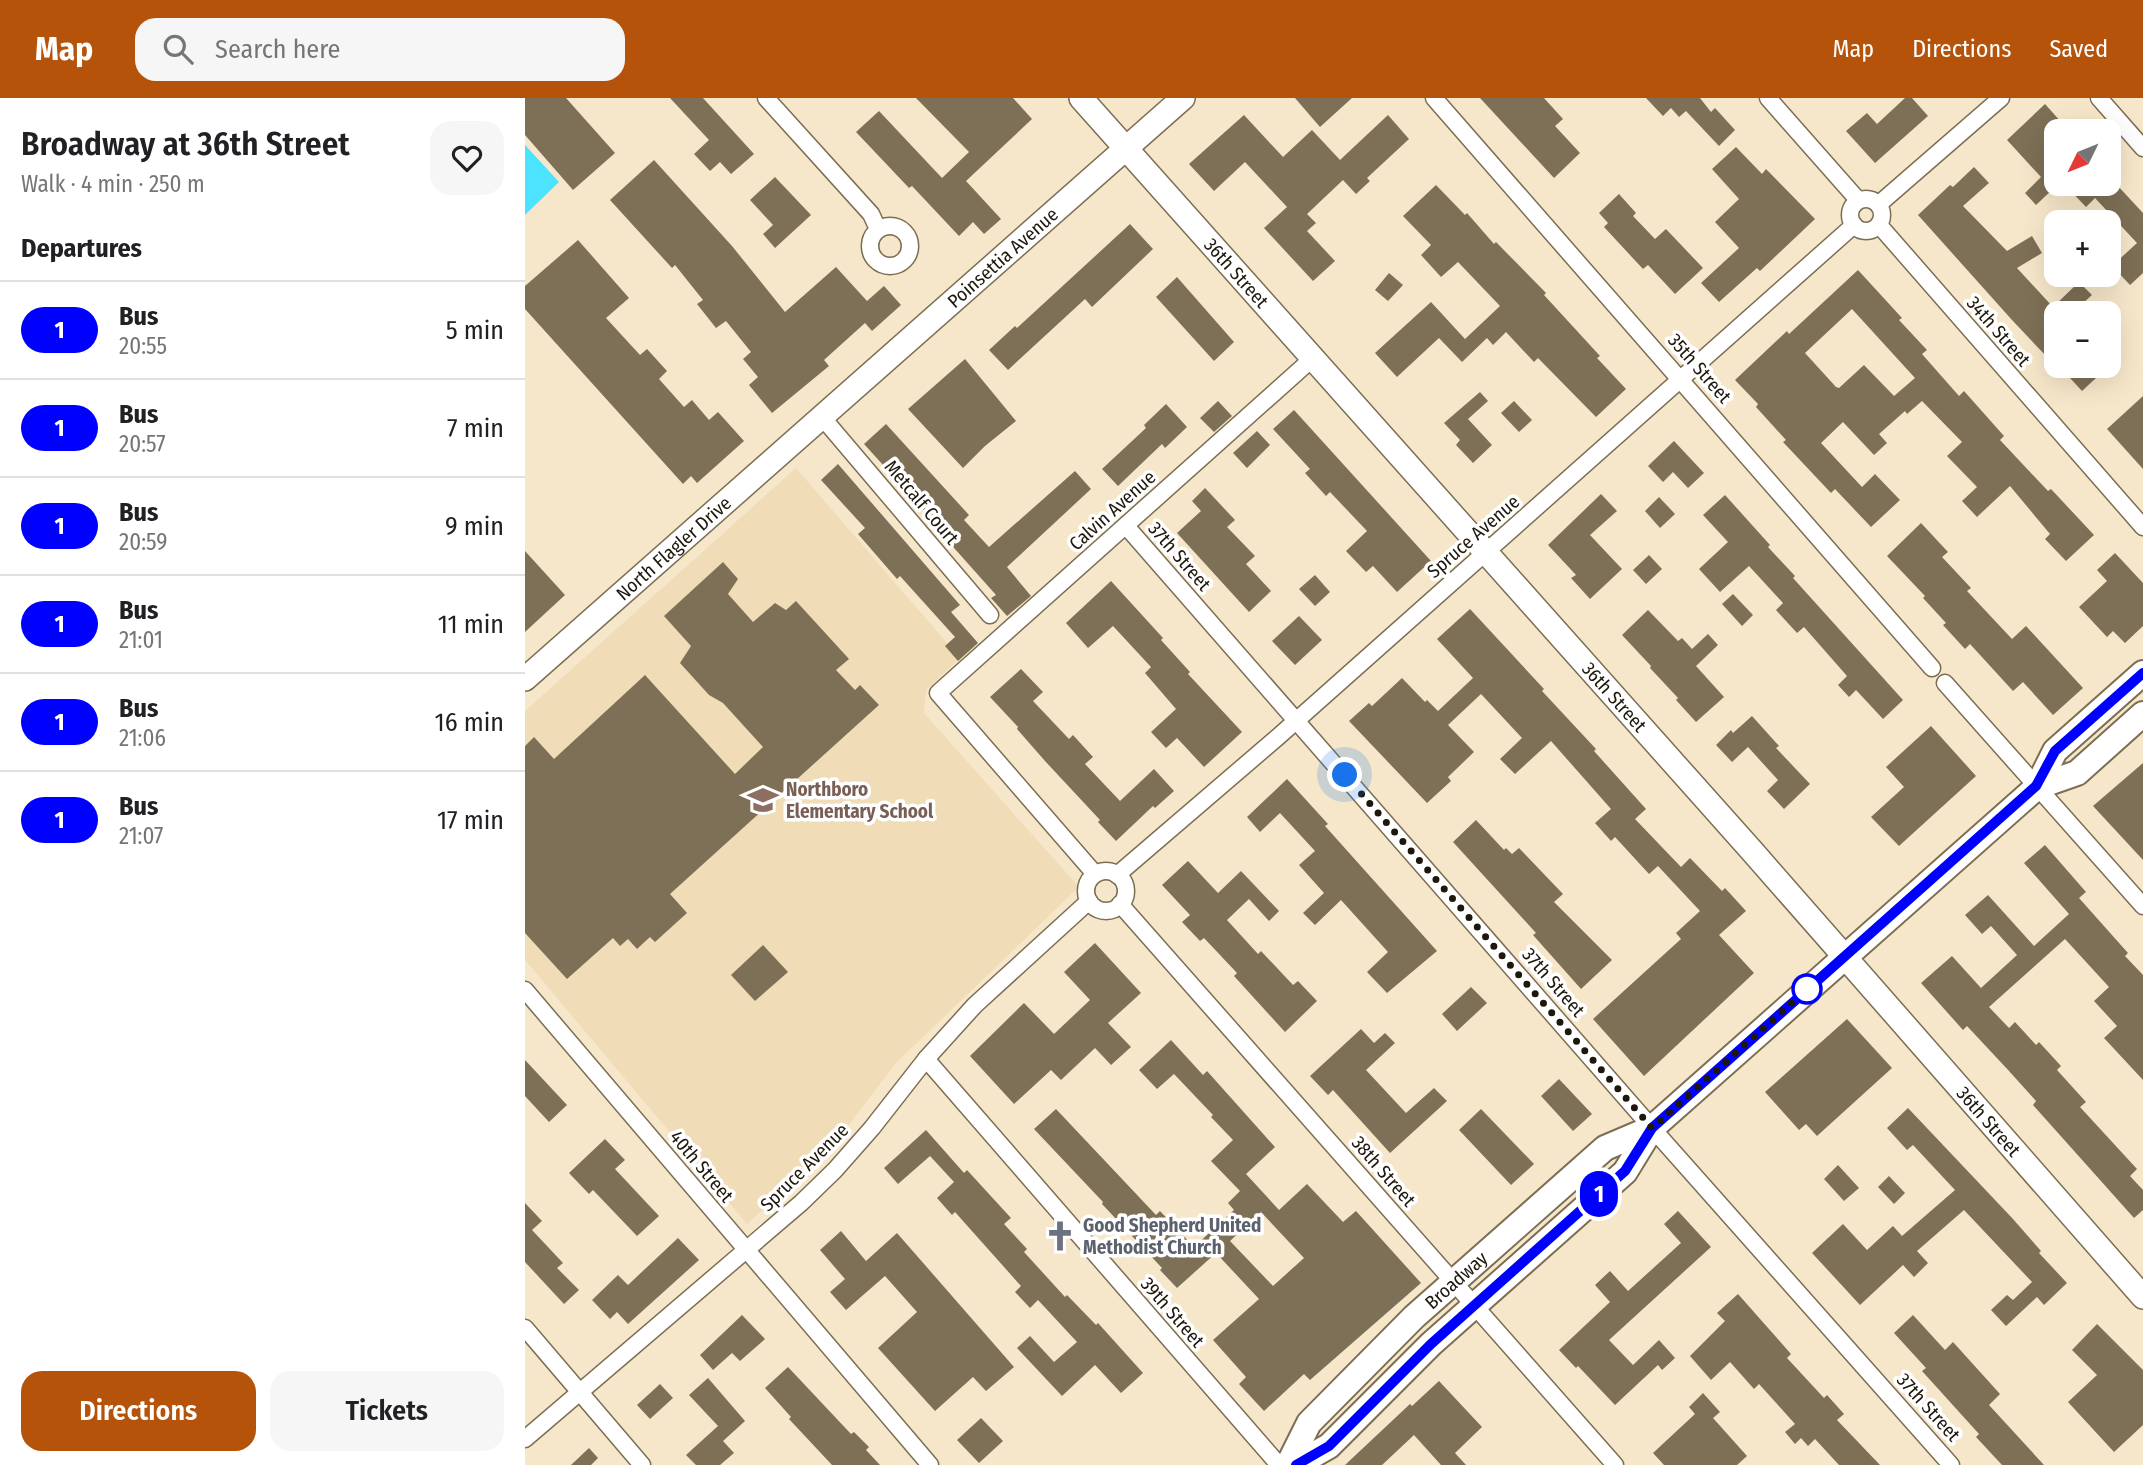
<!DOCTYPE html>
<html lang="en">
<head>
<meta charset="utf-8">
<style>
	body { margin:0; font-family:"Fira Sans Condensed",sans-serif; background:#f6f6f6; color:#202124; height:100vh; display:flex; flex-direction:column; font-size:26px; white-space:nowrap }
	* { box-sizing:border-box; margin:0 }
	p { font-size:23px; color:#757577 }
	.icon { flex:none; width:38px; height:38px; fill:none; stroke:currentColor; stroke-width:2; stroke-linecap:round; stroke-linejoin:round }
	.map { position:relative; flex:1; overflow:hidden }
	.panel { display:flex; flex-direction:column; background:#fff; width:525px }
	.panel>* { flex:none }
	.badge { padding:0 14px; border-radius:23px; font-size:24px; line-height:46px }
	.needle { width:46px; rotate:227deg }
	.controls { position:absolute; left:1519px; top:21px; display:grid; gap:14px }
	.controls a { display:grid; place-items:center; width:77px; height:77px; border-radius:14px; background:#fff; box-shadow:0 7px 28px #0002; font-size:35px }
	.you { position:absolute; width:35px; height:35px; margin:-18px; border:5px solid #fff; border-radius:50%; background:#1a73e8; box-shadow:0 0 0 10px #1a73e833 }
	.map>.badge { position:absolute; translate:-50% -50%; box-shadow:0 0 0 4px #fff }
	h2 { padding:0 21px; font-size:26px; line-height:63px }
	.round { display:grid; place-items:center; flex:none; width:74px; height:74px; border-radius:21px; background:#f6f6f6 }
	.summary { display:flex; align-items:center; justify-content:space-between; height:119px; padding:0 21px }
	h1 { font-size:33px; font-weight:600; line-height:52px }
	.button { display:flex; gap:14px; margin-top:auto; padding:14px 21px }
	.button a { flex:1; height:80px; border-radius:21px; background:#b45309; color:#fff; font-size:28px; font-weight:600; line-height:80px; text-align:center }
	.button a+a { background:#f6f6f6; color:#202124 }
	ul { padding:0; list-style:none }
	li { display:flex; align-items:center; gap:21px; height:98px; padding:0 21px; border-top:2px solid #e0e0e0 }
	li div { flex:1 }
	li b { display:block; font-size:26px }
	li em { font-style:normal }
	li .badge { min-width:77px; font-weight:700; text-align:center }
	header { display:flex; align-items:center; gap:42px; box-sizing:border-box; height:98px; padding:0 35px; background:#b45309; color:#fff }
	header strong { font-size:33px }
	nav { display:flex; gap:38px; margin-inline-start:auto; font-size:24px }
	.search { width:490px; height:63px; background:#f6f6f6; display:flex; align-items:center; gap:18px; box-sizing:border-box; padding:0 24px; border-radius:21px; color:#757577; font-size:26px }
	main { display:flex; flex:1; min-height:0 }
	.map>svg:first-child { display:block }
	.built { fill:#f1dcb8 }
	.water { fill:#4be3fe }
	.building { fill:#7e7056; fill-rule:evenodd }
	.lines { fill:none; stroke-linecap:round; stroke-linejoin:round }
	.street-casing { stroke:#7c6e54; stroke-width:19 }
	.secondary-casing { stroke:#7c6e54; stroke-width:26 }
	.primary-casing { stroke:#7c6e54; stroke-width:28 }
	.street { stroke:#fff; stroke-width:16 }
	.secondary { stroke:#fff; stroke-width:23 }
	.primary { stroke:#fff; stroke-width:24 }
	.line-casing { stroke:#fff; stroke-width:16 }
	.line { stroke:#00f; stroke-width:10 }
	.walk { stroke:#1d170c; stroke-width:7; stroke-dasharray:0 12.6 }
	.stop-dot { fill:#fff; stroke:#00f; stroke-width:3.5 }
	.labels { text-anchor:middle; stroke-width:7; stroke-linejoin:round; paint-order:stroke }
	.street-label { font-size:19px; fill:#1d170c; stroke:#fff }
	.education-label { font-size:19px; font-weight:bold; fill:#785e54; stroke:#fff; text-anchor:start }
	.worship-label { font-size:19px; font-weight:bold; fill:#5b616d; stroke:#fff; text-anchor:start }
</style>
</head>
<body>
<header>
<strong>Map</strong>
<div class="search"><svg class="icon" aria-label="search" viewBox="0 0 24 24"><circle cx="10" cy="10" r="6"/><path d="M15 15l6 6"/></svg>Search here</div>
<nav><a>Map</a><a>Directions</a><a>Saved</a></nav>
</header>
<main>
<section class="panel">
<div class="summary"><div><h1>Broadway at 36th Street</h1><p>Walk · 4 min · 250 m</p></div><a class="round"><svg class="icon" aria-label="heart" viewBox="0 0 24 24"><path d="M12 20l-8-8c-3-5 5-10 8-4 3-6 11-1 8 4z"/></svg></a></div>
<h2>Departures</h2>
<ul>
<li><span class="badge" style="background:#00f;color:#fff">1</span><div><b>Bus</b><p>20:55</p></div><em>5 min</em></li>
<li><span class="badge" style="background:#00f;color:#fff">1</span><div><b>Bus</b><p>20:57</p></div><em>7 min</em></li>
<li><span class="badge" style="background:#00f;color:#fff">1</span><div><b>Bus</b><p>20:59</p></div><em>9 min</em></li>
<li><span class="badge" style="background:#00f;color:#fff">1</span><div><b>Bus</b><p>21:01</p></div><em>11 min</em></li>
<li><span class="badge" style="background:#00f;color:#fff">1</span><div><b>Bus</b><p>21:06</p></div><em>16 min</em></li>
<li><span class="badge" style="background:#00f;color:#fff">1</span><div><b>Bus</b><p>21:07</p></div><em>17 min</em></li>
</ul>
<div class="button"><a>Directions</a><a>Tickets</a></div>
</section>
<div class="map">
<svg width="1618" height="1367" viewBox="0 0 1618 1367">
	<rect width="100%" height="100%" fill="#f7e7ca"/>
	<polygon class="built" points="271,370 435,560 401,592 399,615 554,789 370,966 308,1048 222,1126 0,862 0,613"/>
	<polygon class="water" points="0,47 34,84 0,117"/>
	<g class="building">
		<polygon points="0,0 41,0 90,55 48,92 0,37"/>
		<polygon points="145,0 178,0 229,56 206,76 195,64 185,73 169,56 184,42"/>
		<polygon points="391,0 488,0 507,21 441,83 476,121 459,136 448,124 434,138 387,88 384,90 331,34 354,13 417,80 444,54"/>
		<polygon points="770,0 827,0 795,29"/>
		<polygon points="955,0 1019,0 1038,21 1030,28 1055,55 1029,80"/>
		<polygon points="1121,0 1175,0 1186,14 1190,10 1210,32 1194,48 1161,13 1154,19 1146,10 1138,18"/>
		<polygon points="1380,0 1387,0 1403,18 1350,65 1321,33 1342,15 1352,26"/>
		<polygon points="1520,6 1537,25 1531,30 1531,95 1528,91 1511,107 1500,95 1516,79 1482,42"/>
		<polygon points="719,17 758,59 787,32 815,62 863,17 884,41 842,80 845,83 831,96 818,82 782,116 791,125 782,133 810,163 788,183 739,130 762,109 720,64 689,93 664,66"/>
		<polygon points="1211,49 1237,76 1241,71 1290,121 1235,173 1232,170 1194,204 1176,185 1214,150 1190,124 1214,101 1187,71"/>
		<polygon points="129,62 207,148 260,214 311,169 342,203 359,188 376,207 347,233 340,225 299,262 304,268 247,315 224,287 233,279 218,261 226,254 201,223 191,230 172,206 178,202 150,167 147,170 85,102"/>
		<polygon points="1449,69 1464,85 1438,108 1482,153 1507,138 1517,155 1492,170 1528,209 1554,184 1567,197 1547,215 1531,215 1531,265 1524,257 1522,259 1487,222 1393,117 1425,87 1428,89"/>
		<polygon points="250,79 286,117 250,150 238,136 248,127 225,102"/>
		<polygon points="1539,86 1591,86 1618,115 1618,175 1605,187 1587,168 1612,145 1570,100 1561,109"/>
		<polygon points="911,87 940,117 942,115 969,146 971,144 1021,195 1019,197 1075,258 1072,260 1101,291 1071,319 1013,260 1009,264 981,234 968,247 962,240 937,264 914,240 872,279 850,255 906,204 940,241 975,208 933,164 916,179 896,157 906,147 878,118"/>
		<polygon points="1094,96 1111,115 1108,118 1130,141 1141,131 1178,170 1150,196 1123,167 1118,171 1079,129 1083,125 1074,115"/>
		<polygon points="605,126 628,151 567,209 560,201 483,272 464,252 490,228 492,230"/>
		<polygon points="53,142 104,200 81,220 115,257 122,251 142,273 134,281 159,309 167,302 184,322 193,314 219,343 172,385 166,378 158,386 0,211 0,188"/>
		<path d="M1333,172L1377,220L1374,222L1402,252L1397,256L1434,298L1439,293L1479,338L1475,342L1523,393L1526,391L1569,437L1541,463L1520,441L1525,436L1485,388L1452,419L1437,403L1452,389L1422,358L1437,344L1397,303L1382,316L1380,313L1354,336L1362,345L1349,357L1318,324L1296,345L1337,389L1350,376L1375,402L1346,429L1310,391L1306,395L1258,344L1261,342L1231,309L1233,306L1210,282L1262,233L1264,236ZM1327,211L1390,280L1369,298L1339,267L1314,290L1311,289L1280,255Z"/>
		<polygon points="864,175 878,187 863,203 850,192"/>
		<polygon points="652,179 709,244 689,263 631,199"/>
		<polygon points="440,261 491,323 460,348 438,370 383,311"/>
		<polygon points="1534,268 1584,268 1557,293"/>
		<polygon points="955,294 963,303 943,321 967,347 948,365 931,347 935,342 919,325"/>
		<polygon points="1618,298 1618,371 1582,331"/>
		<polygon points="693,303 707,318 689,334 675,320"/>
		<polygon points="989,303 1007,322 994,334 976,315"/>
		<polygon points="641,306 662,329 640,350 637,346 593,388 577,371 621,330 619,327"/>
		<polygon points="769,312 906,463 872,494 848,468 841,474 821,453 842,433 805,394 801,398 780,375 785,371 748,331"/>
		<polygon points="361,326 444,417 439,422 464,449 550,373 566,391 482,469 506,498 482,518 466,500 471,497 405,423 407,421 339,346"/>
		<polygon points="732,333 745,347 722,370 708,355"/>
		<polygon points="1149,343 1179,375 1163,390 1148,374 1138,384 1123,368"/>
		<polygon points="313,366 435,507 426,514 453,545 433,563 420,548 430,539 375,478 372,481 333,436 340,430 296,382"/>
		<polygon points="680,390 710,422 702,429 730,458 721,466 746,493 724,514 652,435 676,413 667,403"/>
		<polygon points="1076,396 1092,413 1065,437 1097,471 1065,501 1046,480 1051,477 1023,447"/>
		<polygon points="1200,397 1245,447 1243,449 1270,478 1268,480 1378,602 1358,621 1331,592 1324,599 1313,587 1322,578 1279,529 1272,535 1251,512 1258,505 1224,468 1195,494 1174,471 1203,444 1178,417"/>
		<polygon points="1134,399 1150,416 1135,430 1120,413"/>
		<polygon points="1396,425 1423,454 1417,459 1446,490 1442,493 1487,541 1501,528 1558,590 1528,617 1498,584 1488,593 1445,546 1440,551 1418,527 1421,525 1398,500 1400,498 1362,458"/>
		<polygon points="0,453 40,497 0,534"/>
		<polygon points="1590,455 1618,485 1618,528 1600,545 1588,533 1582,539 1554,509 1582,483 1572,472"/>
		<polygon points="1124,457 1137,471 1121,486 1108,472"/>
		<polygon points="198,464 213,481 203,496 228,524 250,505 261,512 271,503 324,561 311,572 330,592 335,587 354,607 145,796 162,815 130,844 125,839 112,851 103,841 95,848 88,840 42,881 0,835 0,648 9,639 29,661 120,577 210,676 238,649 198,605 184,597 155,565 166,548 139,518"/>
		<polygon points="790,477 805,494 790,508 774,491"/>
		<polygon points="586,483 638,540 636,542 665,574 663,576 717,634 679,669 652,640 641,650 626,634 651,611 620,575 626,569 588,528 563,550 541,525"/>
		<polygon points="1208,496 1228,517 1217,528 1197,506"/>
		<polygon points="945,511 1019,591 1017,593 1071,651 1069,653 1121,711 1110,721 1156,769 1165,760 1197,793 1200,790 1221,813 1194,837 1229,875 1119,978 1068,921 1156,841 1151,835 1175,813 1133,768 1124,776 1090,739 1086,743 1070,725 1086,711 1026,643 990,676 975,661 997,640 956,596 923,627 949,654 923,679 926,683 902,705 824,623 844,605 847,608 877,580 900,604 902,602 913,613 948,580 912,541"/>
		<polygon points="1123,512 1153,543 1157,540 1167,551 1183,536 1193,547 1171,568 1199,599 1171,624 1151,602 1153,600 1125,570 1126,568 1097,537"/>
		<polygon points="774,518 797,542 770,567 747,543"/>
		<polygon points="496,571 518,594 508,603 544,641 548,637 568,659 560,666 595,703 629,671 649,693 630,710 628,708 591,743 573,724 575,722 520,663 492,631 493,629 465,599"/>
		<polygon points="1227,618 1254,648 1251,650 1285,686 1259,711 1242,693 1253,682 1223,649 1207,664 1191,647 1206,632 1208,635"/>
		<polygon points="1406,628 1451,678 1374,748 1346,719 1379,689 1361,669"/>
		<polygon points="1618,665 1618,762 1568,708"/>
		<polygon points="762,681 803,726 800,728 912,853 862,895 842,874 863,854 816,802 790,827 778,815 799,795 774,767 790,753 755,715 735,734 722,719"/>
		<polygon points="951,722 979,752 981,750 987,756 994,750 1038,796 1029,804 1087,862 1056,891 1008,837 1011,835 928,744"/>
		<polygon points="1520,747 1561,794 1554,800 1603,855 1600,858 1618,877 1618,982 1579,940 1592,928 1569,903 1584,889 1540,841 1464,909 1484,930 1490,924 1511,947 1514,944 1536,968 1532,972 1561,1004 1555,1009 1612,1071 1605,1078 1618,1092 1618,1112 1609,1120 1508,1007 1511,1003 1484,973 1442,928 1438,932 1396,885 1427,858 1456,890 1492,857 1466,828 1457,836 1440,817 1463,797 1509,848 1544,816 1499,765"/>
		<polygon points="663,763 693,795 716,773 754,813 744,823 724,801 702,822 733,856 736,853 768,887 773,883 792,903 760,934 709,878 712,875 679,840 675,843 657,824 665,817 637,787"/>
		<polygon points="570,845 616,895 583,925 606,949 586,967 570,950 536,982 526,972 489,1006 445,958 499,905 529,936 565,902 539,874"/>
		<polygon points="238,847 263,874 230,903 206,877"/>
		<polygon points="946,889 962,905 932,933 917,916"/>
		<polygon points="1322,921 1367,970 1292,1038 1281,1026 1274,1032 1240,994"/>
		<polygon points="836,931 849,945 860,935 870,945 841,972 881,1015 909,990 922,1003 865,1055 808,992 803,997 785,978"/>
		<path d="M646,942L678,977L682,973L750,1049L721,1076L754,1112L782,1086L818,1124L831,1113L896,1185L785,1282L779,1276L739,1313L714,1286L721,1279L688,1242L734,1201L691,1155L652,1190L635,1172L637,1170L577,1106L578,1104L509,1031L531,1011L631,1117L635,1113L669,1149L709,1112L703,1105L715,1093L686,1063L708,1042L686,1019L688,1017L649,976L632,991L614,972ZM736,1114L779,1160L748,1188L705,1143Z"/>
		<polygon points="0,962 42,1007 24,1024 0,998"/>
		<polygon points="1034,981 1067,1016 1048,1033 1016,998"/>
		<polygon points="1383,1010 1488,1121 1516,1153 1514,1155 1542,1185 1519,1207 1512,1199 1481,1228 1466,1212 1482,1197 1488,1202 1507,1184 1439,1112 1392,1153 1403,1165 1389,1179 1378,1167 1335,1207 1287,1155 1318,1126 1342,1152 1368,1128 1377,1138 1430,1092 1388,1047 1382,1052 1362,1030"/>
		<polygon points="956,1011 1009,1066 986,1087 934,1032"/>
		<polygon points="401,1032 439,1075 442,1072 486,1120 479,1126 502,1151 499,1154 540,1199 542,1197 571,1227 573,1225 618,1275 596,1295 570,1267 537,1298 492,1250 505,1238 529,1264 552,1244 513,1202 505,1210 490,1194 496,1188 430,1114 427,1117 412,1100 429,1084 405,1058 373,1086 359,1070"/>
		<polygon points="80,1041 100,1062 90,1071 134,1118 112,1138 68,1092 64,1096 44,1075"/>
		<polygon points="1313,1067 1334,1090 1319,1103 1299,1081"/>
		<polygon points="1364,1078 1380,1095 1369,1106 1353,1089"/>
		<polygon points="0,1105 17,1123 7,1132 38,1165 32,1170 54,1192 39,1206 0,1164"/>
		<polygon points="1153,1113 1186,1149 1084,1242 1108,1267 1134,1242 1150,1260 1137,1272 1133,1267 1090,1307 1053,1268 1051,1270 1034,1252 1085,1204 1070,1187 1085,1173 1103,1193 1156,1145 1139,1126"/>
		<polygon points="316,1133 341,1163 372,1135 489,1269 461,1293 448,1279 410,1313 353,1250 392,1214 360,1178 321,1212 305,1194 320,1181 295,1152"/>
		<polygon points="153,1140 174,1162 103,1226 92,1214 85,1221 67,1202 93,1177 103,1187"/>
		<polygon points="1213,1196 1266,1256 1262,1260 1299,1300 1302,1297 1319,1316 1312,1322 1355,1367 1314,1367 1290,1341 1283,1348 1276,1340 1270,1346 1260,1334 1270,1326 1234,1286 1229,1291 1205,1264 1186,1282 1165,1258 1200,1223 1192,1215"/>
		<polygon points="217,1217 240,1241 215,1263 207,1255 188,1272 175,1257"/>
		<polygon points="1388,1217 1420,1252 1428,1244 1475,1296 1464,1307 1519,1367 1477,1367 1451,1339 1454,1336 1397,1273 1401,1270 1369,1235"/>
		<polygon points="1572,1226 1618,1272 1618,1327 1589,1354 1543,1304 1572,1277 1547,1252"/>
		<polygon points="263,1269 326,1336 329,1334 344,1349 341,1352 355,1367 307,1367 264,1321 266,1319 240,1290"/>
		<polygon points="183,1280 220,1323 198,1343 209,1355 195,1367 171,1367 161,1357 193,1328 164,1297"/>
		<polygon points="914,1283 957,1329 930,1355 941,1367 916,1367 889,1337 857,1367 820,1367 885,1306 887,1308"/>
		<polygon points="135,1286 148,1300 125,1321 112,1307"/>
		<polygon points="1178,1295 1195,1314 1188,1320 1222,1358 1212,1367 1139,1367 1128,1355 1170,1316 1164,1309"/>
		<polygon points="456,1320 478,1343 454,1365 432,1342"/>
		<polygon points="64,1350 73,1360 66,1367 46,1367"/>
	</g>
	<g class="lines">
		<g class="street-casing">
			<g id="street">
				<polyline points="241,0 346,116 353,131"/>
				<polyline points="909,0 1407,570"/>
				<polyline points="1243,0 1333,102"/>
				<polyline points="1574,0 1618,50"/>
				<circle cx="1341" cy="117" r="16"/>
				<polyline points="1354,106 1476,0"/>
				<polyline points="1354,127 1618,429"/>
				<circle cx="365" cy="148" r="20"/>
				<polyline points="297,319 465,517"/>
				<polyline points="601,428 1127,1030 1426,1367"/>
				<polyline points="1420,585 1618,808"/>
				<circle cx="581" cy="793" r="20"/>
				<polyline points="570,776 413,595 788,260"/>
				<polyline points="592,777 754,638 1329,127"/>
				<polyline points="595,806 1090,1367"/>
				<polyline points="0,892 405,1367"/>
				<polyline points="401,961 754,1367"/>
				<polyline points="0,1230 117,1367"/>
				<polyline points="0,1341 276,1105 310,1072 347,1030 401,961 450,907 564,803"/>
			</g>
		</g>
		<g class="secondary-casing">
			<g id="secondary">
				<path id="s1" d="M556,0L1227,753L1618,1199"/>
				<path id="s2" d="M0,581L658,0"/>
			</g>
		</g>
		<g class="primary-casing">
			<g id="primary">
				<polyline points="1512,689 1552,675 1618,616"/>
				<path id="s3" d="M763,1367L784,1325L889,1219L1080,1050L1127,1030"/>
				<polyline points="771,1367 804,1348 906,1246 1100,1074 1127,1030 1512,689 1530,653 1618,575"/>
			</g>
		</g>
		<use href="#street" class="street"/>
		<use href="#secondary" class="secondary"/>
		<use href="#primary" class="primary"/>
	</g>
	<g class="lines">
		<g class="line-casing">
			<polyline id="line" points="771,1367 804,1348 906,1246 1100,1073 1127,1030 1511,688 1530,653 1618,575"/>
		</g>
		<use href="#line" class="line"/>
		<polyline class="walk" points="820,677 1127,1030 1282,891"/>
	</g>
	<defs>
		<g id="school-bare" transform="scale(2.415)"><path d="M0-5L7-2L0 1L-7-2ZM-4 1L0 2.5L4 1V4Q0 6-4 4Z" fill="#8d6e63" stroke="#fff" stroke-width="2.5" paint-order="stroke"/></g>
		<g id="church-bare" transform="scale(2.415)"><path d="M-1.2-6h2.4v3.5h3.3v2.4h-3.3V6h-2.4V-.1h-3.3v-2.4h3.3Z" fill="#6b7280" stroke="#fff" stroke-width="2.5" paint-order="stroke"/></g>
	</defs>
	<g fill-rule="evenodd">
		<use href="#school-bare" x="238" y="702"/>
		<use href="#church-bare" x="535" y="1138"/>
	</g>
	<circle class="stop-dot" cx="1282" cy="891" r="14"/>
	<g class="labels">
		<g class="street-label">
			<text dy="7" stroke="none"><textPath href="#s2" startOffset="637">Poinsettia Avenue</textPath></text>
			<text dy="7" stroke="none"><textPath href="#s1" startOffset="234">36th Street</textPath></text>
			<text transform="translate(1474 233) rotate(49)" y="7">34th Street</text>
			<text transform="translate(1175 270) rotate(49)" y="7">35th Street</text>
			<text transform="translate(397 404) rotate(50)" y="7">Metcalf Court</text>
			<text transform="translate(587 412) rotate(-42)" y="7">Calvin Avenue</text>
			<text transform="translate(948 438) rotate(-41)" y="7">Spruce Avenue</text>
			<text dy="7" stroke="none"><textPath href="#s2" startOffset="198">North Flagler Drive</textPath></text>
			<text transform="translate(655 458) rotate(49)" y="7">37th Street</text>
			<text dy="7" stroke="none"><textPath href="#s1" startOffset="802">36th Street</textPath></text>
			<text transform="translate(1029 884) rotate(49)" y="7">37th Street</text>
			<text dy="7" stroke="none"><textPath href="#s1" startOffset="1368">36th Street</textPath></text>
			<text transform="translate(177 1068) rotate(50)" y="7">40th Street</text>
			<text transform="translate(279 1069) rotate(-45)" y="7">Spruce Avenue</text>
			<text transform="translate(859 1073) rotate(49)" y="7">38th Street</text>
			<text dy="7" stroke="none"><textPath href="#s3" startOffset="252">Broadway</textPath></text>
			<text transform="translate(648 1214) rotate(49)" y="7">39th Street</text>
			<text transform="translate(1404 1309) rotate(48)" y="7">37th Street</text>
		</g>
		<g class="education-label">
			<text x="261" y="698">Northboro<tspan x="261" dy="22">Elementary School</tspan></text>
		</g>
		<g class="worship-label">
			<text x="558" y="1134">Good Shepherd United<tspan x="558" dy="22">Methodist Church</tspan></text>
		</g>
	</g>
</svg>
<div class="controls">
<a><svg class="needle" viewBox="-14 -14 28 28"><path d="M0-13l5 13h-10z" fill="#e53935"/><path d="M0 13l5-13h-10z" fill="#757577"/></svg></a>
<a>+</a>
<a>−</a>
</div>
<div class="you" style="left:820px;top:677px"></div>
<b class="badge" style="left:1074px;top:1096px;background:#00f;color:#fff">1</b>
</div>
</main>
</body>
</html>
